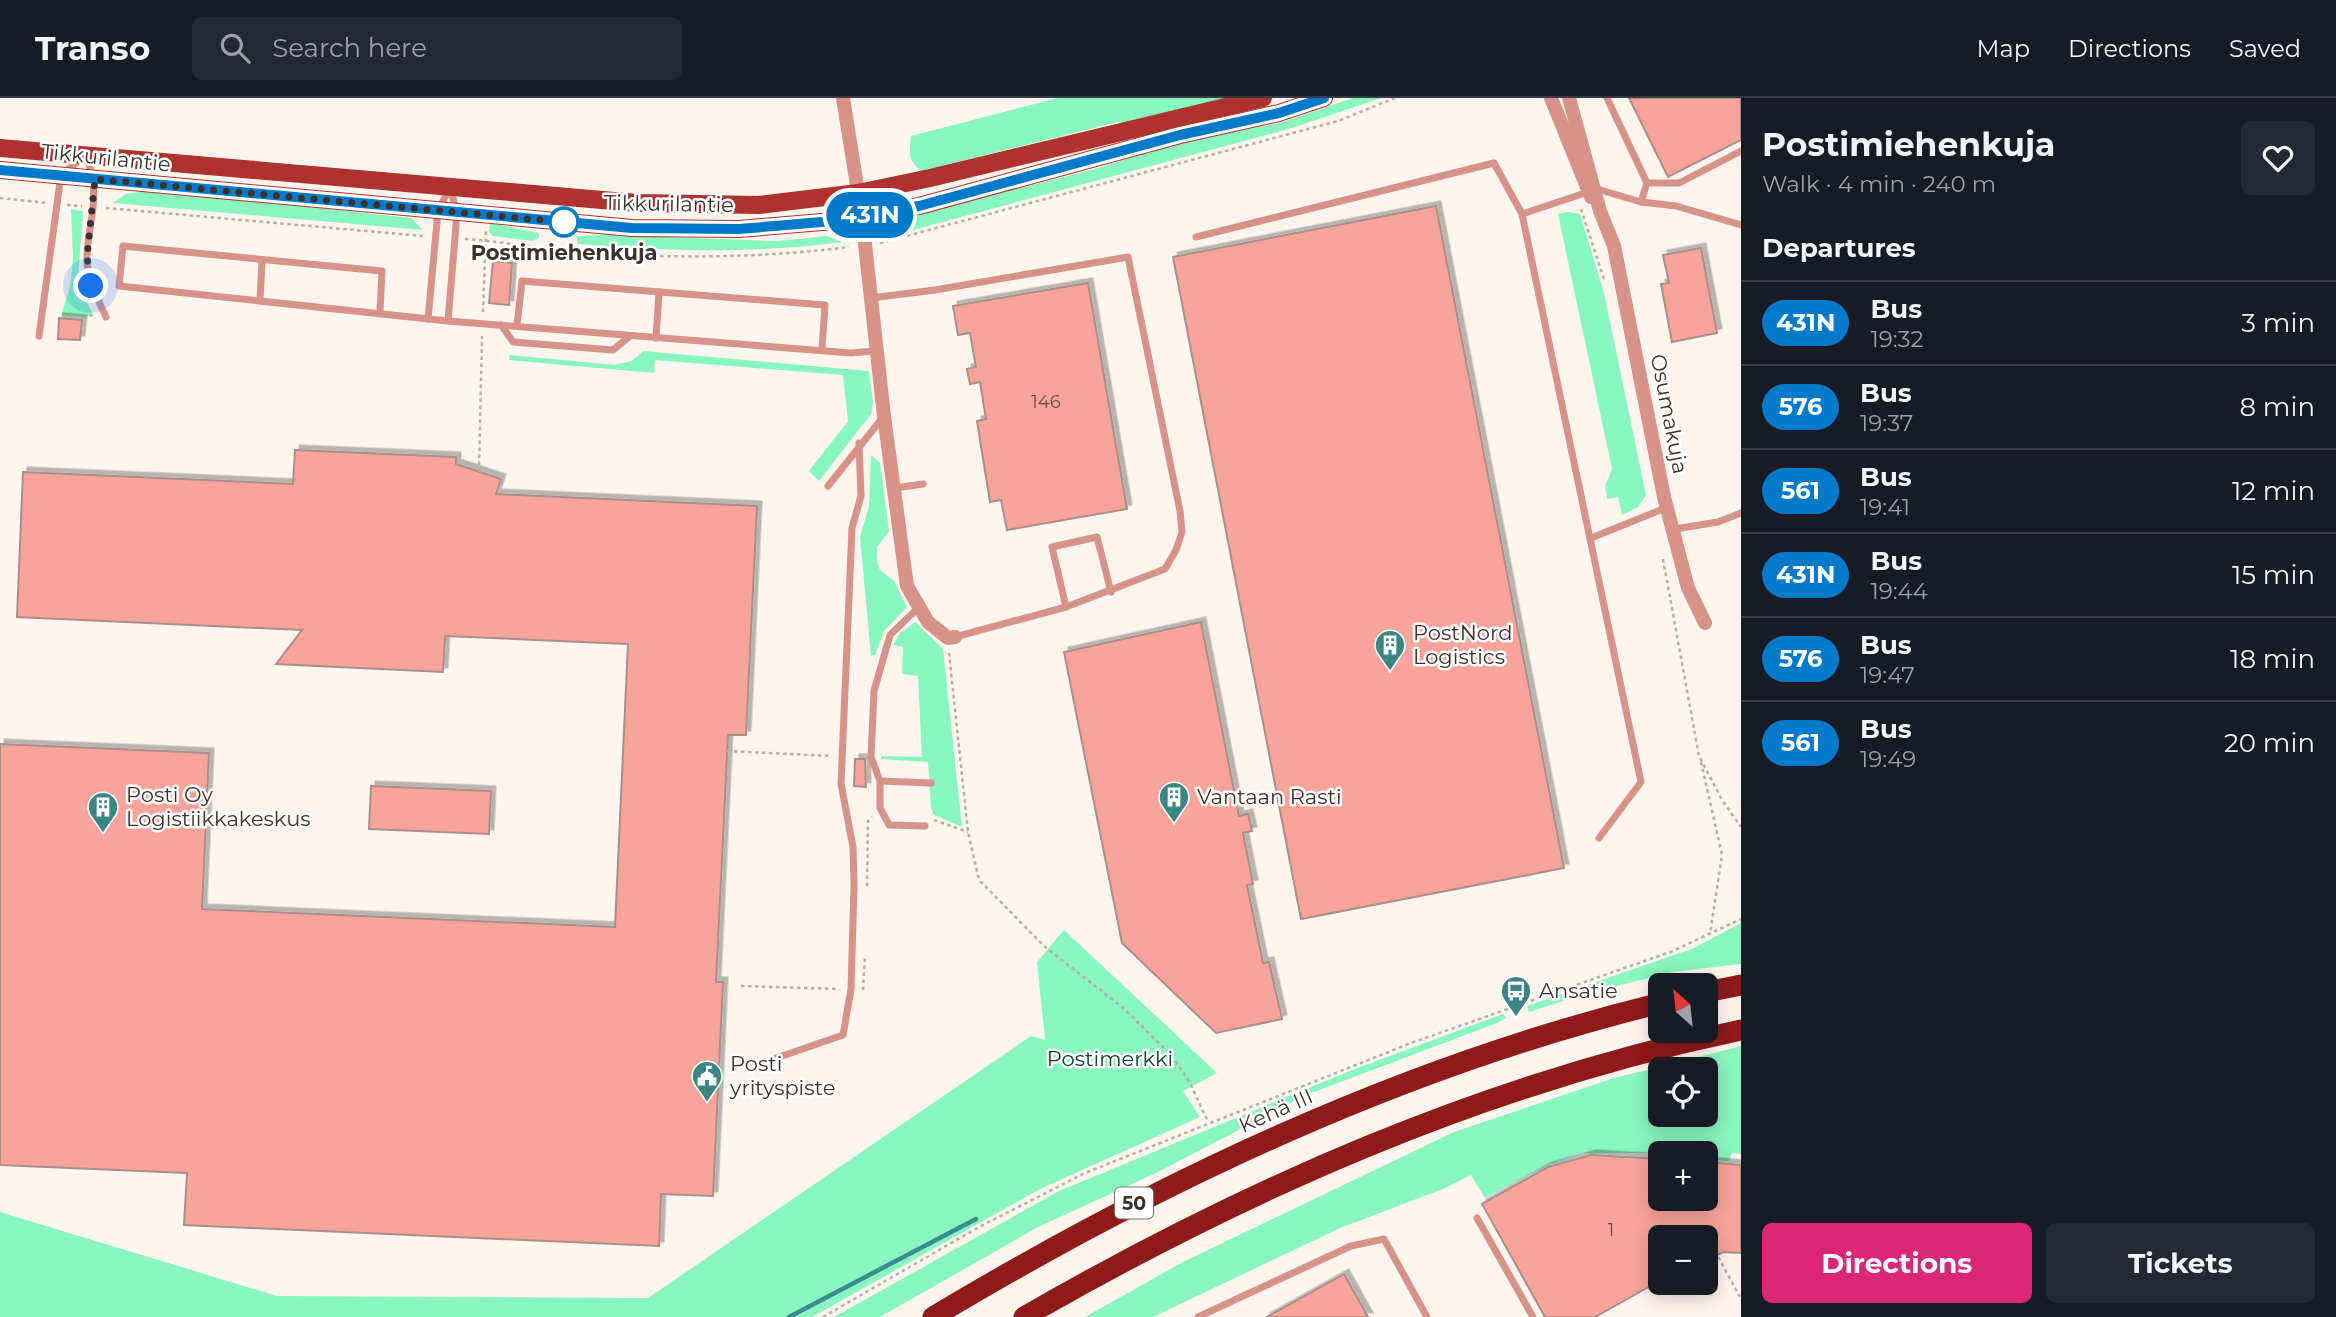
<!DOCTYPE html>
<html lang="en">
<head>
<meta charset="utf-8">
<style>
	body { margin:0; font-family:Montserrat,sans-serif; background:#242831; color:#f1f3f6; height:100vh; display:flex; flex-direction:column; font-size:26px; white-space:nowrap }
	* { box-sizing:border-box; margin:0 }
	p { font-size:23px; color:#9ea1a6 }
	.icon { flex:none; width:38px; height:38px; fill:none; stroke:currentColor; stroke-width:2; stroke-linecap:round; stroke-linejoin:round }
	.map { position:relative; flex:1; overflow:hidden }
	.details { display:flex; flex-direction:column; background:#171b24; width:595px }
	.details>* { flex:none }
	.badge { padding:0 14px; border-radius:23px; font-size:24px; line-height:46px }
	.needle { width:46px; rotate:333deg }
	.buttons { position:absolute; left:1648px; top:875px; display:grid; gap:14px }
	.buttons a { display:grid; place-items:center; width:70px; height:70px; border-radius:10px; background:#171b24; box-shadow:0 4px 18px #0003; font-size:35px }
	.you { position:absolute; width:35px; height:35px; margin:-18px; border:5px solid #fff; border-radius:50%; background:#1a73e8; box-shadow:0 0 0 10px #1a73e833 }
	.map>.badge { position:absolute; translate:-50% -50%; box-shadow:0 0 0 4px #fff }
	h2 { padding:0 21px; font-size:26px; line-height:63px }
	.round { display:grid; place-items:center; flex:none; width:74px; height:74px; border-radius:10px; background:#242831 }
	.overview { display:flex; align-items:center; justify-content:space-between; height:119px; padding:0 21px }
	h1 { font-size:33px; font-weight:700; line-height:52px }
	.button { display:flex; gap:14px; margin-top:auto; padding:14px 21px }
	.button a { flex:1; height:80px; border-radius:10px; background:#db2777; color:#fff; font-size:28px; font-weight:700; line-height:80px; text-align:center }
	.button a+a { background:#242831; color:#f1f3f6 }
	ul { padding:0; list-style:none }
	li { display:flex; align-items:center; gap:21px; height:84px; padding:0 21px; border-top:2px solid #363941 }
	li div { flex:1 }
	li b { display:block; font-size:26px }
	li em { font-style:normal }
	li .badge { min-width:77px; font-weight:700; text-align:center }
	header { display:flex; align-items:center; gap:42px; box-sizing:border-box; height:98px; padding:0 35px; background:#171b24; border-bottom:2px solid #363941 }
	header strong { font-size:33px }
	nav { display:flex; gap:38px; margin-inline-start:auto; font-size:24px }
	.search { width:490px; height:63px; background:#242831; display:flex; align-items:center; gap:18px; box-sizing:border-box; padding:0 24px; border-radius:10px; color:#9ea1a6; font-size:26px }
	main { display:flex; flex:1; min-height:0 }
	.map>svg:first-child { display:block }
	.green { fill:#89f5bf; fill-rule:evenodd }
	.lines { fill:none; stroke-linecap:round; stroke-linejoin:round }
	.stream { stroke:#3a8c8e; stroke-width:4.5 }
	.building { fill:#f9a49b; stroke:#a98e8b; stroke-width:2; filter:url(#shadow) }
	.path { stroke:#b6ada7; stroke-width:2.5; stroke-dasharray:3.5 3.5; stroke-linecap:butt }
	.lane { stroke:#d7928a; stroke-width:7 }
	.street { stroke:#d7928a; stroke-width:14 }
	.primary { stroke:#ae322d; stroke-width:18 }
	.highway { stroke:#8e1a19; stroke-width:21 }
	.line-casing { stroke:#fff; stroke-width:16 }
	.line { stroke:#007ac9; stroke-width:10 }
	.walk { stroke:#3b322c; stroke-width:7; stroke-dasharray:0 12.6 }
	.stop-dot { fill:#fff; stroke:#007ac9; stroke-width:3.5 }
	.labels { text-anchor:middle; stroke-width:5; stroke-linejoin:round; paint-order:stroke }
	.number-label { font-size:18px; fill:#6a4e48 }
	.shield { fill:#fff; stroke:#76706b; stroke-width:2 }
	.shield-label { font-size:19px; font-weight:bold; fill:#3b322c }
	.street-label { font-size:21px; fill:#3b322c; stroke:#fff }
	.stop-label { font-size:21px; font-weight:bold; fill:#3b322c; stroke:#fff }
	.poi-label { font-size:21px; fill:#3b322c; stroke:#fff; text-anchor:start }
	.park-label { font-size:21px; fill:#11412c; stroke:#fff }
</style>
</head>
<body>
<header>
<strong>Transo</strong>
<div class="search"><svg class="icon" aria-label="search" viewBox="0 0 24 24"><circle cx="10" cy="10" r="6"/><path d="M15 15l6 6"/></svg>Search here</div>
<nav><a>Map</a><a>Directions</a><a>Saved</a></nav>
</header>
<main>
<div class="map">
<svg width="1741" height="1219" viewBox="0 0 1741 1219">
	<defs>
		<filter id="shadow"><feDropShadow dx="4.5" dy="-4.5" stdDeviation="0" flood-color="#0004"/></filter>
	</defs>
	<rect width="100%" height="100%" fill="#fef5ef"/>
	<g class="green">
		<path d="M1058,0H1242L1132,26L1118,24L921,73C908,63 909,54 911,38Z"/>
		<polygon points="1353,0 1381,0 1292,30 880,141 885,132 918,116 1095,71 1196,39 1277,26"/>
		<polygon points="150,92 411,120 423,132 113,105 126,96"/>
		<polygon points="71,111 83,113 78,182 92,215 86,219 61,217 70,189 73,160"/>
		<polygon points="1568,114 1580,116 1604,195 1646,397 1638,409 1622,417 1618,399 1607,401 1605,388 1612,371 1558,116"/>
		<polygon points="490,125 539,135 539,140 532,143 492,138 489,133"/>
		<path d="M606,137L778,143L827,138L842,144C753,156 666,153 578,146L576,138Z"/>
		<polygon points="644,253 869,273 873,305 871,316 819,383 809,373 848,323 843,277 655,262 654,275 509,262 510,257 615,267 631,263"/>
		<polygon points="871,357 880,365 889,433 877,449 877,464 880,472 894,483 907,509 884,533 875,557 871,558 860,439 869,408"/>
		<polygon points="915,524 943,551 962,729 934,717 931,710 928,664 881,661 881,658 922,659 918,578 902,576 903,549 893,547 900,535"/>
		<polygon points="1741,825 1741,866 1673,874 1592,894 1529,914 1527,908 1694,850"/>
		<polygon points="1064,832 1217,975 1183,993 1200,1019 1040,1091 812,1219 0,1219 0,1114 277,1198 648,1200 1031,938 1045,942 1037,864"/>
		<polygon points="1503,916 1506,920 1497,925 1306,997 1156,1075 1038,1129 880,1219 834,1219 1059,1093 1352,972"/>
		<path d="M1741,948V1056L1732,1055L1729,1063L1706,1061V1055H1583L1550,1066L1485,1100L1471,1077L1443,1091L1340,1130L1153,1219H1085L1183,1164L1454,1034L1611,981ZM1661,971H1706V1017H1661Z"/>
	</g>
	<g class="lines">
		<polyline class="stream" points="789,1219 976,1121"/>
	</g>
	<g class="building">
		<polygon points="1629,0 1741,0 1741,42 1668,79"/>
		<polygon points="1436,108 1564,770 1301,821 1173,159"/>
		<polygon points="1701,150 1717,235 1672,244 1661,186 1669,185 1663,157"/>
		<polygon points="493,163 512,165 509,207 489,205"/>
		<polygon points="1088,185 1127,411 1007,432 1001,402 990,404 977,323 986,321 980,284 970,286 967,271 976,269 970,235 958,237 953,208"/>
		<polygon points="59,220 82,222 80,242 58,241"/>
		<polygon points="295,352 456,359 456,366 501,381 496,396 757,408 746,637 728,637 716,884 723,884 713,1098 661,1096 659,1148 184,1127 187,1075 0,1067 0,646 209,655 202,811 615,829 628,546 445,538 443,574 276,566 302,532 17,519 23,374 293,386"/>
		<polygon points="1201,524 1239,718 1248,716 1252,733 1243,735 1253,786 1247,787 1263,865 1269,864 1282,921 1216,935 1122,845 1064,554"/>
		<polygon points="855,661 865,661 866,689 854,688"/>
		<polygon points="371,688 491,693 489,736 369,731"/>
		<polygon points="1591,1057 1661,1061 1661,1101 1706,1101 1706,1064 1741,1067 1741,1155 1723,1154 1706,1163 1706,1139 1661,1139 1661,1182 1595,1219 1545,1219 1482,1106 1548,1069"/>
		<polygon points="1344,1176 1368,1219 1267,1219"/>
	</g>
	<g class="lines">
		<g class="path">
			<polyline points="0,100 47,105"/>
			<polyline points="67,107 82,108"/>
			<polyline points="106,110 423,138"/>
			<polyline points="1581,111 1605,184"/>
			<path d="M465,141C497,143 529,149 561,152C656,161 754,161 849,149"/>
			<polyline points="880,145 1338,23 1395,0"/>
			<polyline points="483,214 486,133"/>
			<polyline points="62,218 87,220 93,216"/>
			<polyline points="479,374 482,238"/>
			<polyline points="1663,461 1699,658 1722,702 1741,729"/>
			<polyline points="949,555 968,734 979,782 1044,848 1122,909 1172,958 1190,985 1208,1024"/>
			<polyline points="727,653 832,658"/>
			<polyline points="1701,664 1722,757 1710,836"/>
			<polyline points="934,722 968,734"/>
			<polyline points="867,788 868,723 872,719"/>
			<polyline points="741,888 839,891"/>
			<polyline points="863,892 865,858"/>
			<polyline points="1516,908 1516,920"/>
			<polyline points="1715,1153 1741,1201"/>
			<polyline points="823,1219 979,1129 1085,1075 1411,945 1673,853 1741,821"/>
		</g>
		<g class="lane">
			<polyline points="1607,0 1647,85 1641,104"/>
			<polyline points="1647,85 1679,85 1741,53"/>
			<polyline points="1522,116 1597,91 1641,104 1676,108 1741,127"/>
			<polyline points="1196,139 1494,65 1522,116 1641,684 1599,740"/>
			<polyline points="871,200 935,192 1128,159 1180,413 1182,434 1176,452 1165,471 1066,509 955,539"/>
			<polyline points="260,201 262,162"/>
			<polyline points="380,214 382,173 123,148 119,188 448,223 851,255 876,253"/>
			<polyline points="428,221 438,113 450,89"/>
			<polyline points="448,223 457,115 450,89"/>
			<polyline points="501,227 513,244 613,252 630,238"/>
			<polyline points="517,227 522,183 825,207 822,251"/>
			<path d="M39,238L61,77L86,57C102,100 89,116 87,158C86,180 97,199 106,219"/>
			<polyline points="656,240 659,194"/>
			<polyline points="828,388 884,318"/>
			<polyline points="895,390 923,386"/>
			<polyline points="1675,431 1718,424 1741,415"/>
			<polyline points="1591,440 1668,409"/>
			<polyline points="1066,509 1052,449 1097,439 1111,494"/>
			<polyline points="918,510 890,537 874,593 871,659 880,683 880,710 889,727 925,728"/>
			<polyline points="880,683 931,685"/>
			<polyline points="756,967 843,937 851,891 854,788 853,749 841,686 852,430 861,398 859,345"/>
			<polyline points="1477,1120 1533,1219"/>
			<polyline points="1198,1219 1351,1148 1384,1141 1427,1219"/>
		</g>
		<g class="street">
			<polyline points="843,0 862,119 884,318 907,488 928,524 948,540 955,539"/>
			<polyline points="1551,0 1591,99"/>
			<polyline points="1569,0 1600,113 1614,148 1664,399 1688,490 1705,525"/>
		</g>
		<g class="primary">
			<polyline points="0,50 637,105 759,107 858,95 930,80 1263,0"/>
			<polyline points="0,72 632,130 739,131 834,123 919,108 1180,37 1279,15 1324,0"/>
		</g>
		<g class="highway">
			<polyline points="1706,894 1741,887"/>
			<path d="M933,1219C1160,1083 1403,968 1661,905"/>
			<path d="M1024,1219C1248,1090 1486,985 1741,932"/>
		</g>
	</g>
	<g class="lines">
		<g class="line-casing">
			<polyline id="line" points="0,72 632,130 739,131 834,123 919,108 1180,37 1279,15 1324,0"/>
		</g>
		<use href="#line" class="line"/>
		<polyline class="walk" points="91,188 87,159 95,81 564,124"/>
	</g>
	<defs>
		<g id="building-pin" transform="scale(1.575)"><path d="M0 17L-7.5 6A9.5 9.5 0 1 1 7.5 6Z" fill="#3d8583" stroke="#fff"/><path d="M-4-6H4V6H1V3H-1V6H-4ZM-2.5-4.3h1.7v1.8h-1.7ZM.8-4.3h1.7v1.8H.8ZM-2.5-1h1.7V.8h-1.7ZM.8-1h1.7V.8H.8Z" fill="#fff"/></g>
		<g id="bus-pin" transform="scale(1.575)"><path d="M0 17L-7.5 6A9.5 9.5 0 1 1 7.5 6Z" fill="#3d8583" stroke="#fff"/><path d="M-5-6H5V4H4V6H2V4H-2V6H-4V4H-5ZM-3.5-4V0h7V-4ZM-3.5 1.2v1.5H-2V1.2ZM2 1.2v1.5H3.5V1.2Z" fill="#fff"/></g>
		<g id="civic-pin" transform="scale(1.575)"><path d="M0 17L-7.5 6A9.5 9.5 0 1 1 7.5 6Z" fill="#3d8583" stroke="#fff"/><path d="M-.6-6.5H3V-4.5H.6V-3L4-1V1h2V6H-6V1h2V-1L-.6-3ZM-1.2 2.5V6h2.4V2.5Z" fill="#fff"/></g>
	</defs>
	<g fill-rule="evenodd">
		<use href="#building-pin" x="1390" y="547"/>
		<use href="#building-pin" x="1174" y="699"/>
		<use href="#building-pin" x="103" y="709"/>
		<use href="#bus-pin" x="1516" y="893"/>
		<use href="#civic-pin" x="707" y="978"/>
	</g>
	<circle class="stop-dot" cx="564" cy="124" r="14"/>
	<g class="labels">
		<g class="number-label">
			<text x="1046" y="310">146</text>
			<text x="1611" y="1138">1</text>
		</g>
		<rect class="shield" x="1115" y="1089.5" width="38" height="31" rx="5"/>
		<g class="shield-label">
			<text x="1134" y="1112">50</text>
		</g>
		<g class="street-label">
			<text transform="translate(106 60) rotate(6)" y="7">Tikkurilantie</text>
			<text transform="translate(669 106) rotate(1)" y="7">Tikkurilantie</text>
			<text transform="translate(1669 316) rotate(79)" y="7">Osumakuja</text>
			<text transform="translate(1276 1013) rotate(-24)" y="7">Kehä III</text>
		</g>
		<g class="stop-label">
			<text x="564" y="162">Postimiehenkuja</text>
		</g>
		<g class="poi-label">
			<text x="1413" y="542">PostNord<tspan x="1413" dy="24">Logistics</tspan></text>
			<text x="126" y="704">Posti Oy<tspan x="126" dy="24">Logistiikkakeskus</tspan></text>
			<text x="1197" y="706">Vantaan Rasti</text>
			<text x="1539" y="900">Ansatie</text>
			<text x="730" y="973">Posti<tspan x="730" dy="24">yrityspiste</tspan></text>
		</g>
		<g class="park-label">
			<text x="1110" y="968">Postimerkki</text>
		</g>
	</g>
</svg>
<div class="buttons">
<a><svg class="needle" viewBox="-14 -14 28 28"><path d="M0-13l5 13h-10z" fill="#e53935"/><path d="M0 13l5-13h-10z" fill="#9ea1a6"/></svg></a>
<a><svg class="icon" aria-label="locate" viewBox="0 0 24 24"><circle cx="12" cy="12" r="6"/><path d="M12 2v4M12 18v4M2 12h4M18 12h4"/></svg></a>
<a>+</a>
<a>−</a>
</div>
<div class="you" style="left:91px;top:188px"></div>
<b class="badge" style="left:870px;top:117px;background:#007ac9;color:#fff">431N</b>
</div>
<section class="details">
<div class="overview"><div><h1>Postimiehenkuja</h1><p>Walk · 4 min · 240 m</p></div><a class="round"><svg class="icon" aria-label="heart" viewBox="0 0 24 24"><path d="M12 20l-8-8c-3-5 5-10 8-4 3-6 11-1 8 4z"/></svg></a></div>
<h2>Departures</h2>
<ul>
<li><span class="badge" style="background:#007ac9;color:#fff">431N</span><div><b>Bus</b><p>19:32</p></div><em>3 min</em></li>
<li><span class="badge" style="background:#007ac9;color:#fff">576</span><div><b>Bus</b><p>19:37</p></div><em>8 min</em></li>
<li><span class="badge" style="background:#007ac9;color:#fff">561</span><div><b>Bus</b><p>19:41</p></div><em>12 min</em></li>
<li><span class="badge" style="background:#007ac9;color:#fff">431N</span><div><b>Bus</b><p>19:44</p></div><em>15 min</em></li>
<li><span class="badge" style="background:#007ac9;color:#fff">576</span><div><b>Bus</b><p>19:47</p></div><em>18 min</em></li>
<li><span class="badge" style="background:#007ac9;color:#fff">561</span><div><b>Bus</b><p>19:49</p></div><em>20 min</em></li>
</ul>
<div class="button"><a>Directions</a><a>Tickets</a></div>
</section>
</main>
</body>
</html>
